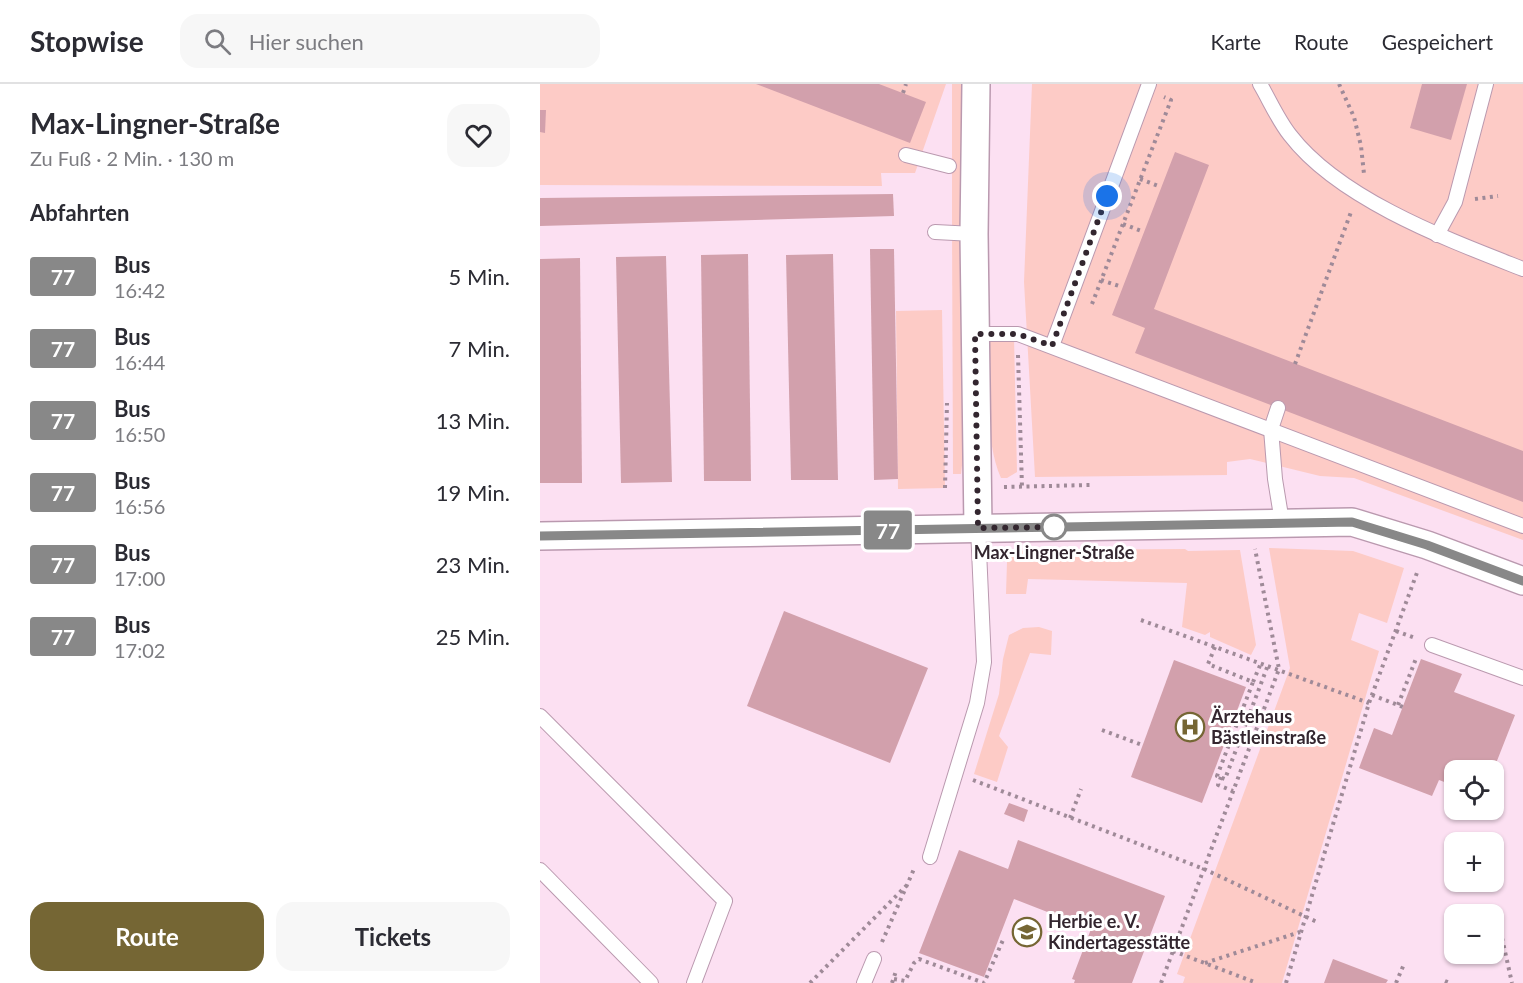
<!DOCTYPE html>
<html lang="de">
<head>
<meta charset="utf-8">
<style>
	body { margin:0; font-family:Lato,sans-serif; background:#f7f7f7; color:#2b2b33; height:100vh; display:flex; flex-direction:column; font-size:22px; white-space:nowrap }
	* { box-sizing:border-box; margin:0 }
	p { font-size:20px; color:#7c7c81 }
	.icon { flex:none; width:33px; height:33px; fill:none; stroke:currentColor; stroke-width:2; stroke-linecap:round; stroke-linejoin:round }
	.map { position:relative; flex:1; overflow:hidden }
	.side { display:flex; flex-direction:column; background:#fff; width:540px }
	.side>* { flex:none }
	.badge { padding:0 12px; border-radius:4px; font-size:21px; line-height:39px }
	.buttons { position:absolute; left:904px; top:676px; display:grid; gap:12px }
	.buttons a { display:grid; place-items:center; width:60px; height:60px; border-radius:12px; background:#fff; box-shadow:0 2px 4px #0004; font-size:30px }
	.you { position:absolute; width:30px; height:30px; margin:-15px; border:4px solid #fff; border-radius:50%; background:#1a73e8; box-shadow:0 0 0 9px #1a73e833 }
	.map>.badge { position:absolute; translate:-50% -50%; box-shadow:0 0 0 3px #fff }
	h2 { padding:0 30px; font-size:22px; line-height:54px }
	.round { display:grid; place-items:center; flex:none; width:63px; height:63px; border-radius:18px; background:#f7f7f7 }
	.head { display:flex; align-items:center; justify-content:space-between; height:102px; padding:0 30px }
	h1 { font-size:28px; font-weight:700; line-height:45px }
	.action { display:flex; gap:12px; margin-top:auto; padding:12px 30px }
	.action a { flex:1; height:69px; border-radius:18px; background:#756634; color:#fff; font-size:24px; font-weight:700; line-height:69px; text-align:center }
	.action a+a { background:#f7f7f7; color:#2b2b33 }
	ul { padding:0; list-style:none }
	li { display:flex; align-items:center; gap:18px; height:72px; padding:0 30px }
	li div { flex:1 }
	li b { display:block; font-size:22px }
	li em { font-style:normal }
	li .badge { min-width:66px; font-weight:700; text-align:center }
	header { display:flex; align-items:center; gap:36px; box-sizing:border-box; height:84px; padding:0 30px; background:#fff; border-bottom:2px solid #e1e1e2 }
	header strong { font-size:28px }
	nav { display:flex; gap:33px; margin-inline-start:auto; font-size:21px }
	.search { width:420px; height:54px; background:#f7f7f7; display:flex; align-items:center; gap:15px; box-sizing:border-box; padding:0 21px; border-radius:18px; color:#7c7c81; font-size:22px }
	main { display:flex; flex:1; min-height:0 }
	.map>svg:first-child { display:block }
	.green { fill:#fdcbc6 }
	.building { fill:#d2a0ac }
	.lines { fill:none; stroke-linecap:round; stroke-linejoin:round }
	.lane-casing { stroke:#ba99af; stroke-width:16 }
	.street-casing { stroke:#ba99af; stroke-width:30 }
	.path { stroke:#9f8a98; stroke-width:4; stroke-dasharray:3 4.5; stroke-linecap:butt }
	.lane { stroke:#fff; stroke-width:14 }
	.street { stroke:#fff; stroke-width:27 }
	.line-casing { stroke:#fff; stroke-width:14 }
	.line { stroke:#888; stroke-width:9 }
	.walk { stroke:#33262f; stroke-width:6; stroke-dasharray:0 10.8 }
	.stop-dot { fill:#fff; stroke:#888; stroke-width:3 }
	.labels { text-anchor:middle; stroke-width:6; stroke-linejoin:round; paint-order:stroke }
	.stop-label { font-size:18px; font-weight:bold; fill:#33262f; stroke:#fff }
	.poi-label { font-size:18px; font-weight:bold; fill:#33262f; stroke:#fff; text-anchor:start }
</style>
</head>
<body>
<header>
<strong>Stopwise</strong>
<div class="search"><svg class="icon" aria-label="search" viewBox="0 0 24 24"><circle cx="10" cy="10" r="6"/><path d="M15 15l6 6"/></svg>Hier suchen</div>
<nav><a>Karte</a><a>Route</a><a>Gespeichert</a></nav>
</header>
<main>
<section class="side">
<div class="head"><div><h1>Max-Lingner-Straße</h1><p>Zu Fuß · 2 Min. · 130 m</p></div><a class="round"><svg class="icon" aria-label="heart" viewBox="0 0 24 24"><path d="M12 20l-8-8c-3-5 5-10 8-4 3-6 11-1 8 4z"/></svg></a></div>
<h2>Abfahrten</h2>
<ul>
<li><span class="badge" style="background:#888;color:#fff">77</span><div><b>Bus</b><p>16:42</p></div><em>5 Min.</em></li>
<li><span class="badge" style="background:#888;color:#fff">77</span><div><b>Bus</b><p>16:44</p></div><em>7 Min.</em></li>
<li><span class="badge" style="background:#888;color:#fff">77</span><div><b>Bus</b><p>16:50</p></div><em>13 Min.</em></li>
<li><span class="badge" style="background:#888;color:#fff">77</span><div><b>Bus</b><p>16:56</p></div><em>19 Min.</em></li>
<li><span class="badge" style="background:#888;color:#fff">77</span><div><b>Bus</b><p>17:00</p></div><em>23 Min.</em></li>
<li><span class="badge" style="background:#888;color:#fff">77</span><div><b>Bus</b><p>17:02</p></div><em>25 Min.</em></li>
</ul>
<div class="action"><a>Route</a><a>Tickets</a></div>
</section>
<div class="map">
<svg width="983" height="899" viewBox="0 0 983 899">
	<rect width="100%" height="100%" fill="#fce0f2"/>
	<g class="green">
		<polygon points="0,0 406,0 375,89 341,89 342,102 0,101"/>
		<polygon points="412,0 424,0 424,142 412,141"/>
		<polygon points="492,0 983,0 983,456 814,394 780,392 710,375 687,378 687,391 495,393 484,198"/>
		<polygon points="412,148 424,149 424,364 421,390 413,390"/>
		<polygon points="402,226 405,404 358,405 356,227"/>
		<path d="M449,253H474L477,388L467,394H461C444,355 449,296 449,253Z"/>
		<polygon points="729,464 813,467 864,484 847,539 819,529 811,556 839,567 742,899 643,899 645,893 637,890 750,584"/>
		<polygon points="645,465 648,467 700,466 716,561 711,571 670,553 670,548 665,551 642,543 647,499 488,495 486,510 466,510 467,478 474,468 488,466"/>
		<polygon points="499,543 512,547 511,571 490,569 459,652 468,663 457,698 434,690 459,610 463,575 469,551 483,544"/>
	</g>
	<g class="building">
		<polygon points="216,0 339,0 386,18 370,59"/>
		<polygon points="882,0 927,0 911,56 870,44"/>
		<polygon points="0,26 6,26 5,49 0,48"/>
		<polygon points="635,68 669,81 614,225 983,367 983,418 595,269 605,244 572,231"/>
		<polygon points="353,110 354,132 0,142 0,114"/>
		<polygon points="330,165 354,165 358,395 334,396"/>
		<polygon points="208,170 211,397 164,397 161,171"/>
		<polygon points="293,170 298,396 251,396 246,171"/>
		<polygon points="126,172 132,398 81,399 76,173"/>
		<polygon points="40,174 42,399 0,399 0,175"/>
		<polygon points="244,527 388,584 350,679 207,622"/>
		<polygon points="881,575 922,590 914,608 975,631 953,687 915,687 915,702 899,696 892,712 819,684 834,644 852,651"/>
		<polygon points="634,576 706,603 662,719 591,693"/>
		<polygon points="469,719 488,726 484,738 464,730"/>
		<polygon points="478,756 625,812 592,899 534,899 535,896 532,895 551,845 474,815 444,893 379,869 419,766 468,785"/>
		<polygon points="793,875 848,896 846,899 784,899"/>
	</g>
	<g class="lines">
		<g class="lane-casing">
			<g id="lane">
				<path d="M720,0C730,17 738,36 750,51C800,116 909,156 983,185"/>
				<polyline points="366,71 409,82"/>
				<polyline points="395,148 434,150"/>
				<polyline points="897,151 915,118 946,0"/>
				<polyline points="435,250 478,250 983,442"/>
				<polyline points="512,262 609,0"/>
				<polyline points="738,324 731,345 735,395 742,438"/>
				<polyline points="892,561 983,594"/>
				<polyline points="0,632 185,817 154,899"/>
				<polyline points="390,773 437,619 444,578 438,444"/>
				<polyline points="0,786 111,899"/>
				<polyline points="324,899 334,875"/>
			</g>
		</g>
		<g class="street-casing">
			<g id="street">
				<polyline points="436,0 434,150 438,444"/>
				<polyline points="0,452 812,438 887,461 983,497"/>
			</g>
		</g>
		<g class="path">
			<polyline points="799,0 814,33 821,62 824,90"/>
			<polyline points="363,9 366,0"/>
			<polyline points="600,95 621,103"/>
			<polyline points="935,115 958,112"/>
			<polyline points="583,140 604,148"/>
			<polyline points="561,196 582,203"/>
			<polyline points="552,220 631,16 624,13"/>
			<polyline points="478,271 482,403"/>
			<polyline points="755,280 811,128"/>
			<polyline points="464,403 550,401"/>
			<polyline points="405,404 407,319"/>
			<polyline points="601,536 829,619"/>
			<polyline points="856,547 875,554"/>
			<polyline points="675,563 668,580 713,598 677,692 685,695 728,581"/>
			<polyline points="713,598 721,579"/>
			<polyline points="832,611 863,623"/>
			<polyline points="858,621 877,572"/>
			<polyline points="562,646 602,661"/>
			<polyline points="681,693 678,701 693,707"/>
			<polyline points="433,696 664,785 777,838"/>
			<polyline points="530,734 541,705"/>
			<polyline points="962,854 972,899"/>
			<polyline points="342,858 374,785"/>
			<polyline points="633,867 717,899"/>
			<polyline points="665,879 760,848"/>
			<polyline points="354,895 365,897 374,879 379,875 444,899 463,856"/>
			<polyline points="905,897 910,899"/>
			<polyline points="270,899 366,802"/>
			<polyline points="352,899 356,887"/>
			<polyline points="621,899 739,585 715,465"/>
			<polyline points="746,899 829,619 878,486"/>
			<polyline points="856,899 864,880"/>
		</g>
		<use href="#lane" class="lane"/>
		<use href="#street" class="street"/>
	</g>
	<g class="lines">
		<g class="line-casing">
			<polyline id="line" points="0,452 812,438 887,461 983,497"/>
		</g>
		<use href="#line" class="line"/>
		<polyline class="walk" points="514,443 522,443 438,444 435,250 478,250 512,262 567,112"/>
	</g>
	<defs>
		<g id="hospital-ring" transform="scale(1.5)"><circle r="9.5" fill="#fff" stroke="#756634" stroke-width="1.5"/><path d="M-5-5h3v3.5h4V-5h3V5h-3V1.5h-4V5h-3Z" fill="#756634"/></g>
		<g id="school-ring" transform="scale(1.5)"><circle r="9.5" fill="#fff" stroke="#756634" stroke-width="1.5"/><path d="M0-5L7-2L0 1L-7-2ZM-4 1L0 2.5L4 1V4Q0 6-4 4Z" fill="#756634"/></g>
	</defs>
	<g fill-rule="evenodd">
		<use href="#hospital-ring" x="650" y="643"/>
		<use href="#school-ring" x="487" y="848"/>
	</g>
	<circle class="stop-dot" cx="514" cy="443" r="12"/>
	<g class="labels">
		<g class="stop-label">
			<text x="514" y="475">Max-Lingner-Straße</text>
		</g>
		<g class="poi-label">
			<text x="671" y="639">Ärztehaus<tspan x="671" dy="21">Bästleinstraße</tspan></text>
			<text x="508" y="844">Herbie e. V.<tspan x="508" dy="21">Kindertagesstätte</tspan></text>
		</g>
	</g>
</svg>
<div class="buttons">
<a><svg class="icon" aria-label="locate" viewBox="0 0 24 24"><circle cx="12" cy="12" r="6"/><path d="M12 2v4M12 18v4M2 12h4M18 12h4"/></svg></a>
<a>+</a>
<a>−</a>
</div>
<div class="you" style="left:567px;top:112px"></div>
<b class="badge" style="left:348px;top:446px;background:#888;color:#fff">77</b>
</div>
</main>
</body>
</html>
